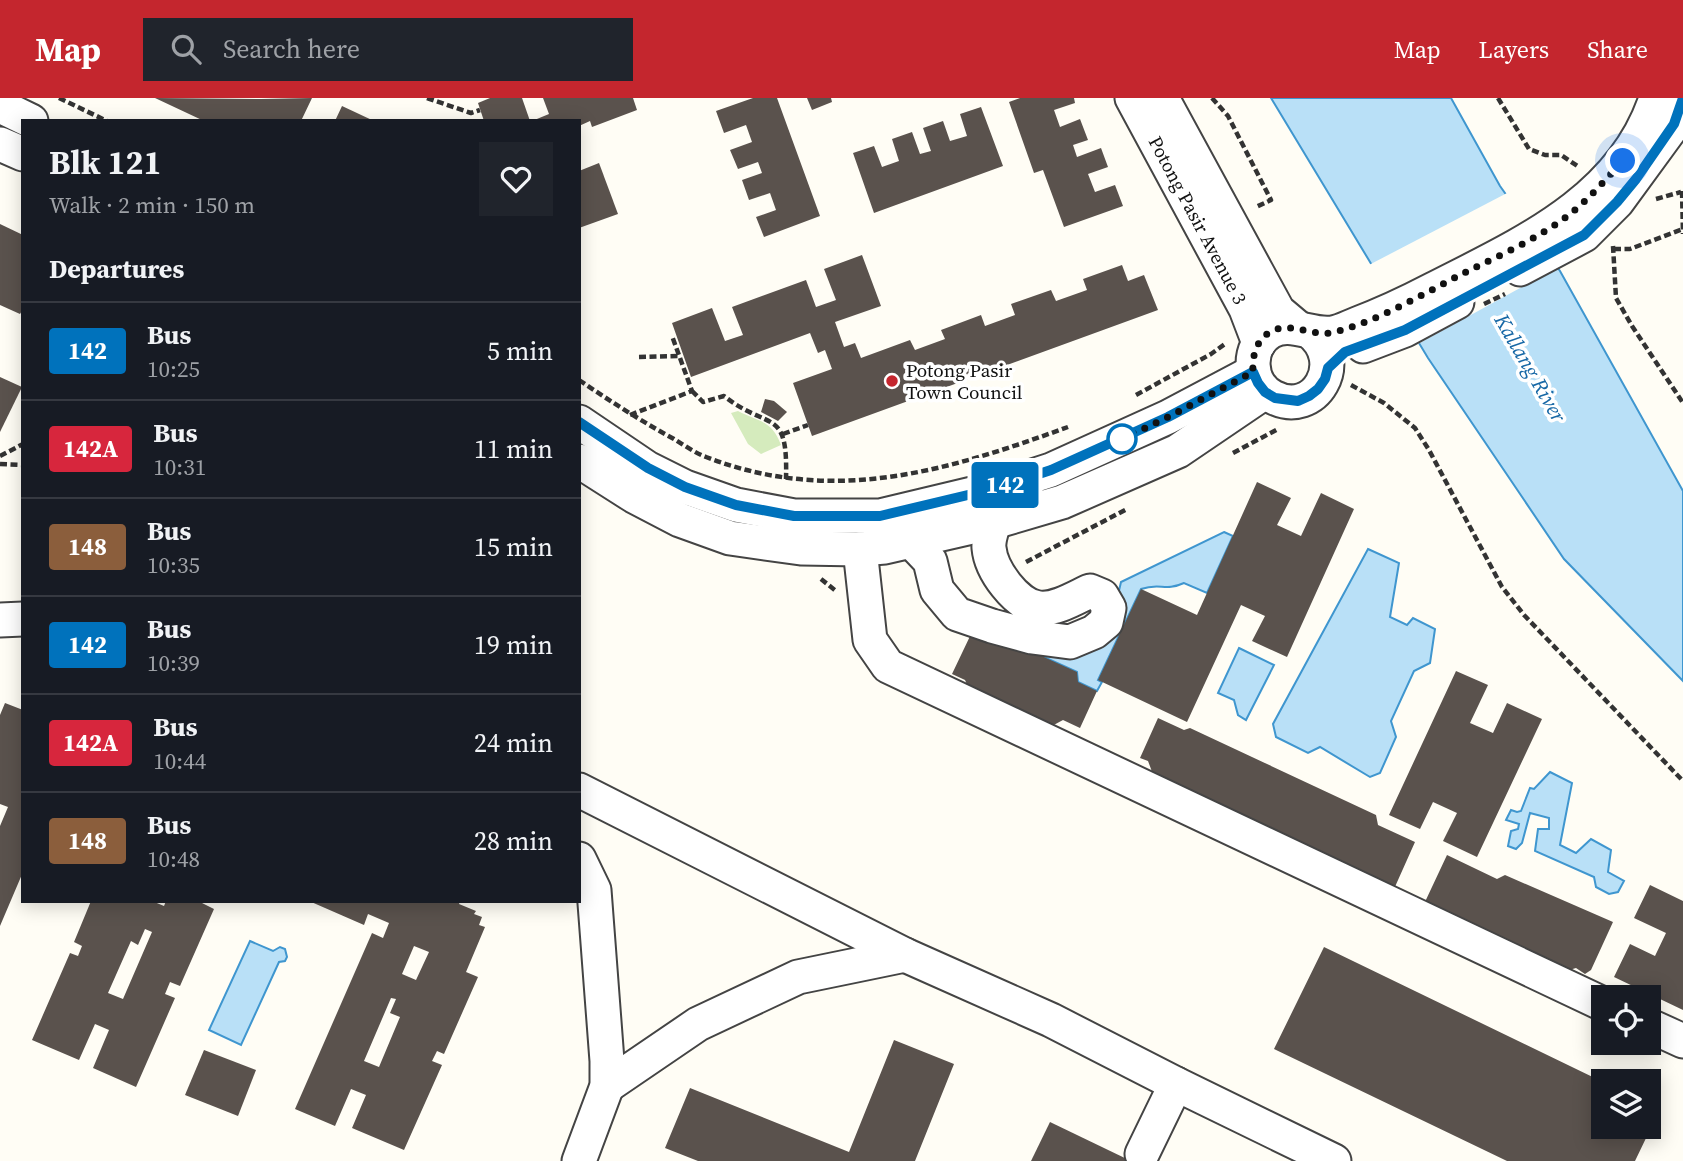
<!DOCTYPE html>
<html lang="en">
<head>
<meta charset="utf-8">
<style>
	body { margin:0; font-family:"Source Serif 4",serif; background:#20242c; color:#f1f3f6; height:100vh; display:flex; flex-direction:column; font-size:26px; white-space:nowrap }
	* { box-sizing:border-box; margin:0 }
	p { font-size:23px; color:#9ea1a6 }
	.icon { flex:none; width:38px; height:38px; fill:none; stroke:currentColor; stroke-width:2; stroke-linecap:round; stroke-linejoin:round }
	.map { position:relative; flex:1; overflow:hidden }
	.panel { position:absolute; left:21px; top:21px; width:560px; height:784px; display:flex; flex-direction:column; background:#171b24; border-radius:0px; box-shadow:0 4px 18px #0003 }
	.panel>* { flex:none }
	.badge { padding:0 14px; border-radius:5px; font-size:24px; line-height:46px }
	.controls { position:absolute; left:1591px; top:887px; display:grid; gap:14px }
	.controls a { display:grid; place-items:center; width:70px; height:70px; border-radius:0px; background:#171b24; box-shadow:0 4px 18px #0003; font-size:35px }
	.you { position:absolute; width:35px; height:35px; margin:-18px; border:5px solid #fff; border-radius:50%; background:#1a73e8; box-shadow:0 0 0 10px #1a73e833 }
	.map>.badge { position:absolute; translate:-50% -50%; box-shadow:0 0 0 4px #fff }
	h2 { padding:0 28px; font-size:26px; line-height:63px }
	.round { display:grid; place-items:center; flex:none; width:74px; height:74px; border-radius:0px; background:#20242c }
	.head { display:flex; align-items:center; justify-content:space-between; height:119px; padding:0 28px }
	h1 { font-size:33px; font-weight:700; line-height:52px }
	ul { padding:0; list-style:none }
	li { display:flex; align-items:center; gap:21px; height:98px; padding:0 28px; border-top:2px solid #363941 }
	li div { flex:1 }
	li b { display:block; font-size:26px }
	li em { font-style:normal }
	li .badge { min-width:77px; font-weight:700; text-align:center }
	header { display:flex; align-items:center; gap:42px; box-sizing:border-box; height:98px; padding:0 35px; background:#c4262e; color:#fff }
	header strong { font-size:33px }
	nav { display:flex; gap:38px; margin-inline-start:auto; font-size:24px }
	.search { width:490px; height:63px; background:#20242c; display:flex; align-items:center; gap:18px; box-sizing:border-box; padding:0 24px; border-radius:0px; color:#9ea1a6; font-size:26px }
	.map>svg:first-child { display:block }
	.green { fill:#d5ebbd }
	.water { fill:#b9e0f7; stroke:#3f96cf; stroke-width:2 }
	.pier { fill:#fffdf5 }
	.building { fill:#5a524d; fill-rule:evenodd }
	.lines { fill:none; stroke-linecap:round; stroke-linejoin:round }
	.minor-casing { stroke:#444; stroke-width:37 }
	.path { stroke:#333; stroke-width:4.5; stroke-dasharray:7 3.5; stroke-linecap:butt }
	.minor { stroke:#fff; stroke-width:33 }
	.line-casing { stroke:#fff; stroke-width:16 }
	.line { stroke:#0072bc; stroke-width:10 }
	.walk { stroke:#111; stroke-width:7; stroke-dasharray:0 12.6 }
	.poi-dot { fill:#c4262e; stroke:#fff; stroke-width:2.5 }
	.stop-dot { fill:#fff; stroke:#0072bc; stroke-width:3.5 }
	.labels { text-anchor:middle; stroke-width:7; stroke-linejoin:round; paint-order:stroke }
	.street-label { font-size:19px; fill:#111; stroke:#fff }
	.poi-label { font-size:19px; fill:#111; stroke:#fff; text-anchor:start }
	.water-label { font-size:21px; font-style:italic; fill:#1768a6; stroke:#fff }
</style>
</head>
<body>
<header>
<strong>Map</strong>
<div class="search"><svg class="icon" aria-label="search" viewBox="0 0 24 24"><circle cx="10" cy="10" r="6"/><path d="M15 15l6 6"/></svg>Search here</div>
<nav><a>Map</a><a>Layers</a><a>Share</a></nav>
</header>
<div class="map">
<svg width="1683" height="1063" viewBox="0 0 1683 1063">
	<rect width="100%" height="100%" fill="#fffdf5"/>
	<path class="green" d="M738,313C759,324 772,322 781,347L761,356L748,346L731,315Z"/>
	<g class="water">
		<polygon points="1271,0 1451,0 1500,88 1560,173 1683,393 1683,583 1564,461 1428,260"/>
		<path d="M1224,434L1233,438L1207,495L1184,485C1164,494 1161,484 1141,491L1098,582L1102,584L1097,593L1078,584L1077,574L993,536L1108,540L1121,484Z"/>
		<polygon points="1368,451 1399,465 1390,519 1407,527 1413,520 1435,531 1430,565 1414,573 1391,623 1396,639 1380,675 1370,679 1320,649 1308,655 1276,639 1273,626"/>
		<polygon points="1239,550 1274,567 1246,622 1238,617 1234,602 1218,595"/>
		<polygon points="1550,674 1572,685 1560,747 1576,755 1591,741 1611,752 1608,774 1624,783 1618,794 1609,796 1596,789 1594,779 1535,753 1538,731 1549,731 1549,720 1530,715 1522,745 1516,751 1508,748 1511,733 1518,731 1519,726 1506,722 1511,712 1517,714 1521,713 1530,690 1534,691"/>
		<polygon points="250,843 273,853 280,849 285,851 287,859 285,863 279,864 241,947 209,932"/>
	</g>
	<polygon class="pier" points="1509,94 1560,168 1416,247 1367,168"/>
	<g class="building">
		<polygon points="155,0 261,1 312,0 301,23 204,23"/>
		<polygon points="490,0 522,0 530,23 484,23 478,5"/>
		<polygon points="543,0 633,0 637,12 592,29 590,23 579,28 579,23 532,23 549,16"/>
		<polygon points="753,0 777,0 820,118 764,139 756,119 776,112 770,95 749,102 742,82 762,75 758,64 738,71 730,52 752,44 746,27 724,35 716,13"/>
		<polygon points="807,0 831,0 832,4 812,12"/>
		<polygon points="1020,0 1074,0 1075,5 1054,12 1060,29 1080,21 1088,42 1073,47 1077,59 1101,50 1108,69 1088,76 1095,94 1115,87 1123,108 1064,129 1043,72 1034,75 1009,4"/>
		<polygon points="342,8 374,23 335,23"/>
		<polygon points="981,9 1003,68 874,115 853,55 874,48 882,69 899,63 892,41 912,34 920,56 931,53 923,30 943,23 950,43 967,38 960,16"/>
		<polygon points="599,65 618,116 579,130 579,73"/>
		<polygon points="0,126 23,137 23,211 20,216 0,207"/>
		<polygon points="862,157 881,208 835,224 844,249 855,245 861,260 910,242 915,252 945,241 941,232 981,217 985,228 1015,217 1011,206 1051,192 1056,203 1087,192 1083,181 1122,167 1128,183 1144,177 1158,212 812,338 793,285 832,271 825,252 818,255 810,235 691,279 672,225 712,210 725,243 743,237 732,209 806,182 816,209 836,202 824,171"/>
		<polygon points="0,279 22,289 0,334"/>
		<polygon points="765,301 774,303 787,314 778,323 761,314"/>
		<polygon points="1257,384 1291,400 1277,427 1301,438 1321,395 1354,411 1287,559 1252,543 1265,518 1241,507 1187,624 1098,582 1141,491 1197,517"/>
		<polygon points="972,534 993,536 1077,574 1078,584 1097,593 1080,630 1063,622 1050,629 969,591 965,582 952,576"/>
		<polygon points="1456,573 1488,587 1470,625 1493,635 1507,605 1542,621 1477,759 1443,743 1457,715 1433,704 1420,731 1389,717"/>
		<polygon points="5,605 23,612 23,774 0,828 0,728 8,709 0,706 0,617"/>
		<polygon points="1158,620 1184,632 1190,630 1376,717 1378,727 1415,744 1394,791 1154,679 1148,663 1140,660"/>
		<polygon points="1447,757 1497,781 1505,777 1613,824 1591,872 1585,876 1576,870 1566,873 1424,806"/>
		<polygon points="1650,787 1683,803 1683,912 1614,879 1630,846 1655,858 1666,835 1634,820"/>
		<path d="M91,803H152L164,808L166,803H203L202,805L214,811L180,888L170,884L165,896L175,900L136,989L93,970L109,932L95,926L79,962L32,942L70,855L78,858L82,848L74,844ZM145,831L152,834L123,901L108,895L131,843L138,847Z"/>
		<path d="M309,803H434L438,805L439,803H460L459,806L476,813L474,816L482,819L479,827L485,829L466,874L478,879L444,956L437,953L432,963L442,967L404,1052L352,1030L366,997L351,991L335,1028L295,1011L372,835L383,840L389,825L368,816L364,827ZM414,848L429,854L416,882L402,876ZM391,900L396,901L390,915L400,919L379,969L364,963Z"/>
		<polygon points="1324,849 1603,984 1603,1029 1648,1029 1648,1006 1660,1011 1635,1063 1507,1063 1274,951"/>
		<polygon points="894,942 954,966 915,1063 698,1063 665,1050 690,990 849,1054"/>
		<polygon points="204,952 256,972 238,1018 185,997"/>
		<polygon points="1050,1024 1131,1063 1031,1063"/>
	</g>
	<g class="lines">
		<g class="minor-casing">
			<g id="minor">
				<polyline points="1132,0 1246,211 1259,245"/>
				<polyline points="1162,0 1278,213 1297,229"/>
				<polyline points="0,8 31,23"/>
				<polyline points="0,46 23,56"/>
				<polyline points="1520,171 1584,137 1617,104 1674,26 1683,1"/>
				<path d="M1309,233C1349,263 1315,321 1273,299C1248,286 1246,249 1270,234C1290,222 1311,238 1332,235C1340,234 1349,229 1357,226C1384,216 1409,204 1434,191C1522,146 1623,102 1656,0"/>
				<polyline points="1363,248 1405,232 1457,204"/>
				<polyline points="579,324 647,370 685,389 736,407 794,418 880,418 993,391 1051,372 1168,319 1253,274"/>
				<polyline points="579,363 634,398 680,422 730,440 801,450 860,451 885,449 994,424 1062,404 1178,353 1265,294"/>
				<path d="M912,444L930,463L937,492L957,516L992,528L1032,539L1070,544L1094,534L1106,524L1109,510L1102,498L1090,493C1075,500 1056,512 1039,510C1016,507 991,472 989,450C988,442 992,432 994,424"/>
				<polyline points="860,451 870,542 888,568 1603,906"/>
				<polyline points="0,522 23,521"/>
				<polyline points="579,692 905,857 1051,922 1176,986 1334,1063"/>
				<polyline points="1648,927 1683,943"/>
				<polyline points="607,988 698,926 798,879 905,857"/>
				<polyline points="1142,1056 1176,986"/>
				<polyline points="579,1063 607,988 607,963 594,792 579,761"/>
			</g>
		</g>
		<g class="path">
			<polyline points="59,0 107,23"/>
			<polyline points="427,0 471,15 480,12"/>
			<polyline points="1212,0 1228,18 1271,102 1256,109"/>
			<polyline points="1498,0 1529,51 1545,57 1561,57 1579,69"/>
			<polyline points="1682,93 1683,136"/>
			<polyline points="1656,101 1681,94"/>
			<polyline points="1613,148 1616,200 1632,228 1683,305"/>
			<polyline points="1614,151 1630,151 1683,131"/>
			<polyline points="1484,206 1505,196"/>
			<polyline points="639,259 679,258"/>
			<path d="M579,282C610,303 641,323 674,341C684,347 695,355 706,359C833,408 947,373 1068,329"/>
			<polyline points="1351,287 1384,305 1415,330 1429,352 1502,489 1524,517 1683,683"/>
			<path d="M692,293L703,304L724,298C770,334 788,308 786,381"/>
			<polyline points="1136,297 1211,256 1225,246"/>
			<polyline points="630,317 692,293 672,238"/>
			<polyline points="783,336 808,327"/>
			<polyline points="1233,355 1278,331"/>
			<polyline points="0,358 23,346"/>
			<polyline points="0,366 23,367"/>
			<polyline points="1026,464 1127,411"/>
			<polyline points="821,481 836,493"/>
		</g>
		<use href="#minor" class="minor"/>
	</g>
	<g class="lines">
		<g class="line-casing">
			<polyline id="line" points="579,324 648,370 685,389 736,407 794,418 880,418 993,391 1051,372 1168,319 1253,274 1258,285 1265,294 1275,300 1298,303 1309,298 1318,291 1325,281 1328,270 1345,254 1405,232 1584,137 1617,104 1636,81 1674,26 1683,0"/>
		</g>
		<use href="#line" class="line"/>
		<path class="walk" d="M1122,341L1168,319L1253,274C1252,258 1256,241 1272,233C1293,223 1314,240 1335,234C1380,222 1421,197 1462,176C1498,158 1538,141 1570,116C1589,101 1606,81 1623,63"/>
	</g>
	<circle class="poi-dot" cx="892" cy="283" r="7"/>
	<circle class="stop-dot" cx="1122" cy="341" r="14"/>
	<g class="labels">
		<g class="street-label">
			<text transform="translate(1198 122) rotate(62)" y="7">Potong Pasir Avenue 3</text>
		</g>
		<g class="poi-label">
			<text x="906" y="279">Potong Pasir<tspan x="906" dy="22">Town Council</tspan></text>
		</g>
		<g class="water-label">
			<text transform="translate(1530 270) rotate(60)" y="7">Kallang River</text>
		</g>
	</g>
</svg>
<div class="controls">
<a><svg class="icon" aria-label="locate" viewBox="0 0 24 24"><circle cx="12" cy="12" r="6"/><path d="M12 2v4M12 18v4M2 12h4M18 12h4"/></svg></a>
<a><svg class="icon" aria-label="layers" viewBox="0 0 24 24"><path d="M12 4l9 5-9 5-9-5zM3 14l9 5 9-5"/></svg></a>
</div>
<div class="you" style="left:1623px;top:63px"></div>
<b class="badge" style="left:1005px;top:387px;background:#0072bc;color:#fff">142</b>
<section class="panel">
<div class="head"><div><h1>Blk 121</h1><p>Walk · 2 min · 150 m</p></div><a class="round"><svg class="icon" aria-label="heart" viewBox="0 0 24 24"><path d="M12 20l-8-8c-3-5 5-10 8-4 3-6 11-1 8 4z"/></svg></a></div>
<h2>Departures</h2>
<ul>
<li><span class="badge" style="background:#0072bc;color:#fff">142</span><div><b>Bus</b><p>10:25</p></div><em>5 min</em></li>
<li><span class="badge" style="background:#d7263d;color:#fff">142A</span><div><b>Bus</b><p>10:31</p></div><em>11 min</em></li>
<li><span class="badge" style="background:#8b5e3c;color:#fff">148</span><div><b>Bus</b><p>10:35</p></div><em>15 min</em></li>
<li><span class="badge" style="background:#0072bc;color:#fff">142</span><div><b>Bus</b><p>10:39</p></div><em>19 min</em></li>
<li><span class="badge" style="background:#d7263d;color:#fff">142A</span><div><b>Bus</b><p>10:44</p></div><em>24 min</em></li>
<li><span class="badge" style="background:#8b5e3c;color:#fff">148</span><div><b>Bus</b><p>10:48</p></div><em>28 min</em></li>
</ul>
</section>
</div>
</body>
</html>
